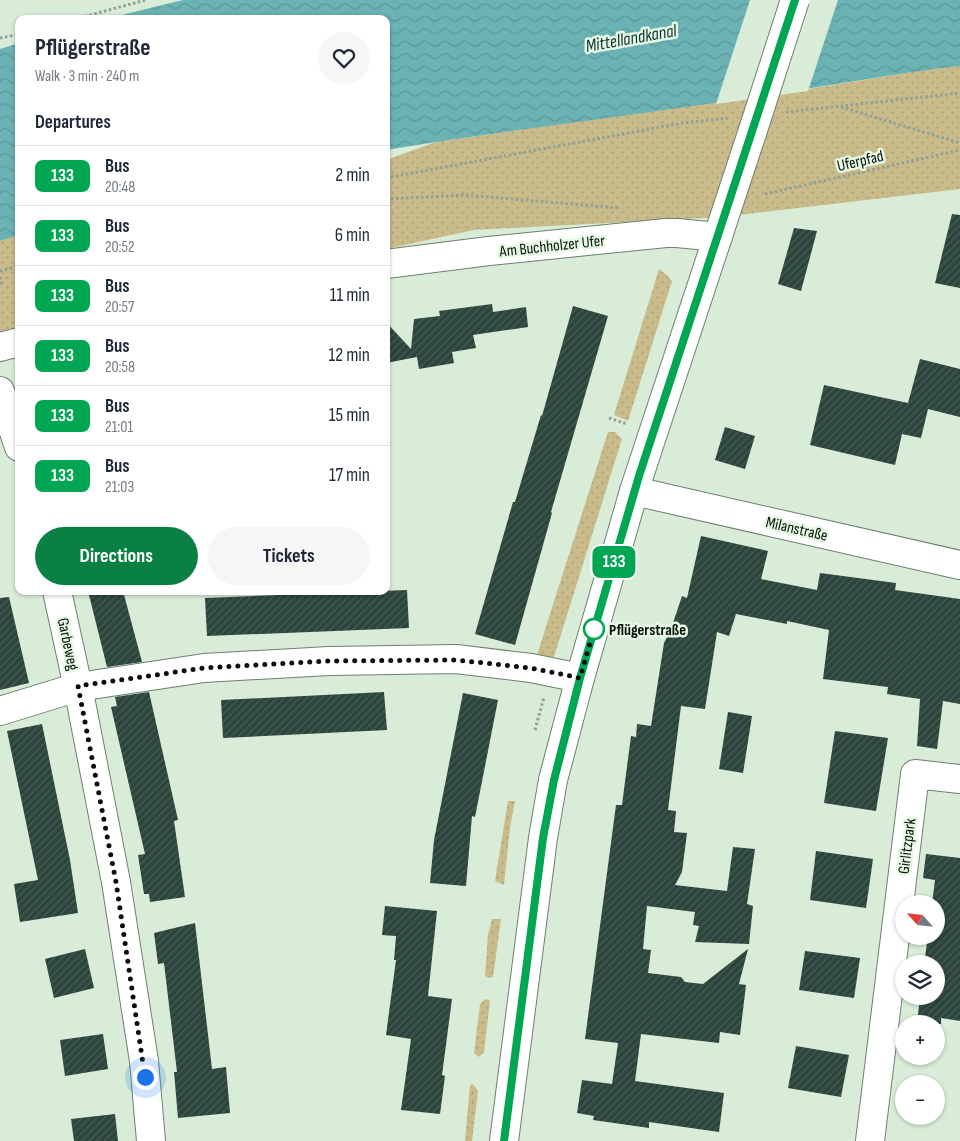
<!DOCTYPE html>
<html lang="en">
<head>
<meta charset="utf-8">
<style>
	body { margin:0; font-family:"Sofia Sans Condensed",sans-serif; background:#f6f6f7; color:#1f2937; height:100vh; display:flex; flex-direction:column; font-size:19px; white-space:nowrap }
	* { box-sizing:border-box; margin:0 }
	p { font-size:16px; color:#747a83 }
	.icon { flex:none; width:28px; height:28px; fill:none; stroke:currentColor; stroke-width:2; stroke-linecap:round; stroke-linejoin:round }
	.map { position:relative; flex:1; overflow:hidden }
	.drawer { position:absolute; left:15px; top:15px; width:375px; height:580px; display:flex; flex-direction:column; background:#fff; border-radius:10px; box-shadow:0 1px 4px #0004 }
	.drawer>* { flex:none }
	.badge { padding:0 10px; border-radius:8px; font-size:18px; line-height:32px }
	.needle { width:32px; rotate:297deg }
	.tools { position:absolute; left:895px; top:895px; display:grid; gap:10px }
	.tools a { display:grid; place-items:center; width:50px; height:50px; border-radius:50%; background:#fff; box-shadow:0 1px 4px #0004; font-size:25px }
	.you { position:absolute; width:25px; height:25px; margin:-12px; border:4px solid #fff; border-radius:50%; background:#1a73e8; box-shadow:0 0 0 8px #1a73e833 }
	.map>.badge { position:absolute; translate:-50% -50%; box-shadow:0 0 0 2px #fff }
	h2 { padding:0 20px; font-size:19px; line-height:45px }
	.round { display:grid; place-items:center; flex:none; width:52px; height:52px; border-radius:26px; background:#f6f6f7 }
	.headline { display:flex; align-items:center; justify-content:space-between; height:85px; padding:0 20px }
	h1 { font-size:24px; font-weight:700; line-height:38px }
	.primary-button { display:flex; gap:10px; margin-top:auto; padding:10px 20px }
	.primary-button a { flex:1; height:58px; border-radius:30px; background:#0b8043; color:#fff; font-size:20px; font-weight:700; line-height:58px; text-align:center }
	.primary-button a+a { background:#f6f6f7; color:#1f2937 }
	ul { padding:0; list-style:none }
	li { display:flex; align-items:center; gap:15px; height:60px; padding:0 20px; border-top:1px solid #e0e1e3 }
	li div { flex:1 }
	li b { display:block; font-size:19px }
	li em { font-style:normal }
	li .badge { min-width:55px; font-weight:700; text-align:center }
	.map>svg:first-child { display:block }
	.grass { fill:url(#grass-dots) }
	.water { fill:url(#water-waves) }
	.pier { fill:#d8ecd8 }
	.building { fill:url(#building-hatch) }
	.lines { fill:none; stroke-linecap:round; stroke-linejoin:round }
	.street-casing { stroke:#6d806e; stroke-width:30 }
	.secondary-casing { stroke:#6d806e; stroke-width:30 }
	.path { stroke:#92a192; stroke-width:3; stroke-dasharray:2.5 2.5; stroke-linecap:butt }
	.street { stroke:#fff; stroke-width:28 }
	.secondary { stroke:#fff; stroke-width:28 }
	.secondary-bridge-casing { stroke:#6d806e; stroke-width:30; stroke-linecap:butt }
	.secondary-bridge { stroke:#fff; stroke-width:28 }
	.line-casing { stroke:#fff; stroke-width:11 }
	.line { stroke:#00a651; stroke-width:8 }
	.walk { stroke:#080e08; stroke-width:5; stroke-dasharray:0 9 }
	.stop-dot { fill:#fff; stroke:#00a651; stroke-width:2.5 }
	.labels { text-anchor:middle; stroke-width:5; stroke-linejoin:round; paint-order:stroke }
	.street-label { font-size:16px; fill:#080e08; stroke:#e5f9e5 }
	.stop-label { font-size:16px; font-weight:bold; fill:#080e08; stroke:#e5f9e5; text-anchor:start }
	.water-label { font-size:18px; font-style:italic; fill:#0b3031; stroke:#e5f9e5 }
</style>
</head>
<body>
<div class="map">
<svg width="960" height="1141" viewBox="0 0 960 1141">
	<defs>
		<pattern id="grass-dots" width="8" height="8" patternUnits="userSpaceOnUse" patternTransform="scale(1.25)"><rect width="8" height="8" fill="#cabb8b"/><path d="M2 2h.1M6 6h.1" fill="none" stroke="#aca076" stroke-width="1.8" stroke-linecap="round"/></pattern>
		<pattern id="water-waves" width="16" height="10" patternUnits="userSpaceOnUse" patternTransform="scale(1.25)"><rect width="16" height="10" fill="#6bb2b4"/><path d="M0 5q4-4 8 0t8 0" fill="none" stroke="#5b9899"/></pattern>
		<pattern id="building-hatch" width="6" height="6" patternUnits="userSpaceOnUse" patternTransform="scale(1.25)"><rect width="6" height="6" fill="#2b443c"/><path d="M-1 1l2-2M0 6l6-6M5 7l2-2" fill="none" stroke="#475b54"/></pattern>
	</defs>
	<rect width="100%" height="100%" fill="#d8ecd8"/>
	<g class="grass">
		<polygon points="960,66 960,189 722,217 474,230 386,249 386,160 436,142 620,115 772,95 924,70"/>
		<polygon points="19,235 19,331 0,335 0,241"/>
		<polygon points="659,269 667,275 672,281 628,421 614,415"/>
		<polygon points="608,432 615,432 622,439 553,660 536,658"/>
		<polygon points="508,801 515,801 510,827 504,885 495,881"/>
		<polygon points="492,919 501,919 493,977 489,978 485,976 488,935"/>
		<polygon points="488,999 490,1001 484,1052 479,1057 474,1053 480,1004 484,1000"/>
		<polygon points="473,1084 478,1091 472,1141 465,1141 470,1085"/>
	</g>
	<g class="water">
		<path d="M183,0H960V66C897,73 835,85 773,94C644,114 515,129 386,150V19H105Z"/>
		<polygon points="19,43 19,235 0,241 0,49"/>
	</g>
	<polygon class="pier" points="750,0 838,0 808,91 716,104"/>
	<g class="building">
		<polygon points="952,214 960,215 960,288 935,283"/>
		<polygon points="794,228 817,231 801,291 778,284"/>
		<polygon points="492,304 493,312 526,307 528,327 473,335 476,348 452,352 454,363 419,369 417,357 386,363 386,322 411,349 414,319 440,316 439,311"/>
		<polygon points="573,306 608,316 551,512 552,513 515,645 475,634 513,502 515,502 541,415 542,416"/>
		<polygon points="920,359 960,369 960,417 928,409 921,438 902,434 895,465 810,445 824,385 908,403"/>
		<polygon points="725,427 755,436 745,469 715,460"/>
		<polygon points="701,536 768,551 761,579 817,590 820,573 896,583 895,590 960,599 960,704 943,701 937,749 917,746 920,699 887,694 888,687 823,679 829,630 787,621 787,624 736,614 729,636 717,632 705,709 681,706 668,810 676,811 674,832 687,833 682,872 675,885 727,891 733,847 755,849 747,904 753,906 749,944 695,942 699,926 693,925 695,912 647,906 643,949 651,950 648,973 681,977 685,982 703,984 748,949 739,984 746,985 740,1035 720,1032 719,1043 641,1034 635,1081 724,1093 719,1132 649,1122 649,1128 593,1120 594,1116 577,1113 582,1080 612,1084 618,1043 585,1039 616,805 622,805 631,736 636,737 637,724 651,726 664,643 671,629 682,596 687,598"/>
		<polygon points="407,590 409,628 207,636 205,598"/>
		<polygon points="88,591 123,591 142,662 107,667"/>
		<polygon points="9,597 29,683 0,690 0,598"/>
		<polygon points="149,692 178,820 174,821 185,897 150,902 149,894 144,894 138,855 145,854 111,707 117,706 115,697"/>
		<polygon points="384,692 387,730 223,738 221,700"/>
		<polygon points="463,693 498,700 475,817 472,816 466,886 430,883 434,840"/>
		<polygon points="728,712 752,716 743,773 719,769"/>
		<polygon points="42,724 70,860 78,913 20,922 14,884 38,880 7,731"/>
		<polygon points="835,731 888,738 876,811 824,803"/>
		<polygon points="816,851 873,859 866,908 810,900"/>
		<polygon points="926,854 960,858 960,1021 941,1018 941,1024 917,1024 920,996 936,996 936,964 924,964 928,936 936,936 936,904 932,904 935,880 923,878"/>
		<polygon points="385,906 437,911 428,996 452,999 442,1075 445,1076 440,1114 401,1110 411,1039 386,1035 396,960 394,960 396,936 382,935"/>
		<polygon points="195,923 212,1069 226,1067 230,1113 178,1118 174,1072 177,1072 164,963 158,964 154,933"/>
		<polygon points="85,949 94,988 54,998 45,959"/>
		<polygon points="805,951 860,958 854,998 799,990"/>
		<polygon points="103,1034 108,1069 65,1076 60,1040"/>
		<polygon points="796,1046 849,1055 841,1097 788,1088"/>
		<polygon points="115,1114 118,1141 74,1141 71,1119"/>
	</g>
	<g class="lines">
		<g class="street-casing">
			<g id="street">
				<polyline points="386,264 489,251 666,233 677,233 718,237"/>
				<polyline points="0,347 19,342"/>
				<polyline points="0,391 19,447"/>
				<polyline points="634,491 960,565"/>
				<polyline points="57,591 78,687 116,882 144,1061 151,1141"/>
				<polyline points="0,711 78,687 204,668 329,661 456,659 531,668 580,678"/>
				<polyline points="870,1141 915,774 960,779"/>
			</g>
		</g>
		<g class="secondary-casing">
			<polyline id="secondary" points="504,1141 543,838 553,780 580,678 634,491 753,130"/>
		</g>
		<g class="path">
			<polyline points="75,19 146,0"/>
			<polyline points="0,38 19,34"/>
			<polyline points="841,107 960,143"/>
			<polyline points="786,112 960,93"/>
			<polyline points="386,178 682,123 728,118"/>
			<polyline points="765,194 960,150"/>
			<polyline points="386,199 465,195 620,208"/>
			<polyline points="0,271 19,266"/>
			<polyline points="0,277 2,285 0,286"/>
			<polyline points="609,418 627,424"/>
			<polyline points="535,730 544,697"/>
		</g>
		<use href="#street" class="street"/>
		<use href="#secondary" class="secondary"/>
		<g class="secondary-bridge-casing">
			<polyline id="secondary-bridge" points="753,130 795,0"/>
		</g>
		<use href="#secondary-bridge" class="secondary-bridge"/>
	</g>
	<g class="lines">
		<g class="line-casing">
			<polyline id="line" points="504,1141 543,838 554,780 580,678 639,476 795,0"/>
		</g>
		<use href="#line" class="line"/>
		<polyline class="walk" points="145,1077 116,882 78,686 204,668 329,661 456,660 531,668 580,678 594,629"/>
	</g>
	<circle class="stop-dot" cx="594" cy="629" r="10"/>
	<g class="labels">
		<g class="street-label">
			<text transform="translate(860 160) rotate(-13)" y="6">Uferpfad</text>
			<text transform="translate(552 245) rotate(-6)" y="6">Am Buchholzer Ufer</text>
			<text transform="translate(797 528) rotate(13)" y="6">Milanstraße</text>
			<text transform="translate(69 644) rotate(78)" y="6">Garbeweg</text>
			<text transform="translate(906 846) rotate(-83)" y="6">Girlitzpark</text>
		</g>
		<g class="stop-label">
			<text x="609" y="635">Pflügerstraße</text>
		</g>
		<g class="water-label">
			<text transform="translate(631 38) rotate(-10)" y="6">Mittellandkanal</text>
		</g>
	</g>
</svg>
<div class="tools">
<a><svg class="needle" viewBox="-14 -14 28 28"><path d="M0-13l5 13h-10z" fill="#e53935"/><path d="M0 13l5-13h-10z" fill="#747a83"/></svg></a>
<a><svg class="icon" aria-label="layers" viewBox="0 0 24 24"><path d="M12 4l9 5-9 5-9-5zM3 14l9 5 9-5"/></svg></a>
<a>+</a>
<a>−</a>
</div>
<div class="you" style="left:145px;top:1077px"></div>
<b class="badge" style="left:614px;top:562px;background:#00a651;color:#fff">133</b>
<section class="drawer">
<div class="headline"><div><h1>Pflügerstraße</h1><p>Walk · 3 min · 240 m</p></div><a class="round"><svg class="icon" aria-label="heart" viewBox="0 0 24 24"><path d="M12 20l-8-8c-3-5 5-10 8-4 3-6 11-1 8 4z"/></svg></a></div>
<h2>Departures</h2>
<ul>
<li><span class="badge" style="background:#00a651;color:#fff">133</span><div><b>Bus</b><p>20:48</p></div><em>2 min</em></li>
<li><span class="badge" style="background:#00a651;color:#fff">133</span><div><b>Bus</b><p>20:52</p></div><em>6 min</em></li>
<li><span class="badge" style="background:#00a651;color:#fff">133</span><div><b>Bus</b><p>20:57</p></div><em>11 min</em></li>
<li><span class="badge" style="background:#00a651;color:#fff">133</span><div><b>Bus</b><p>20:58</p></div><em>12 min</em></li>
<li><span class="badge" style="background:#00a651;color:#fff">133</span><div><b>Bus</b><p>21:01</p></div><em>15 min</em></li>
<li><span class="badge" style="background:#00a651;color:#fff">133</span><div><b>Bus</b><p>21:03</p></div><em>17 min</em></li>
</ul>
<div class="primary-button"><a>Directions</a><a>Tickets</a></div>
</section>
</div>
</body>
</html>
